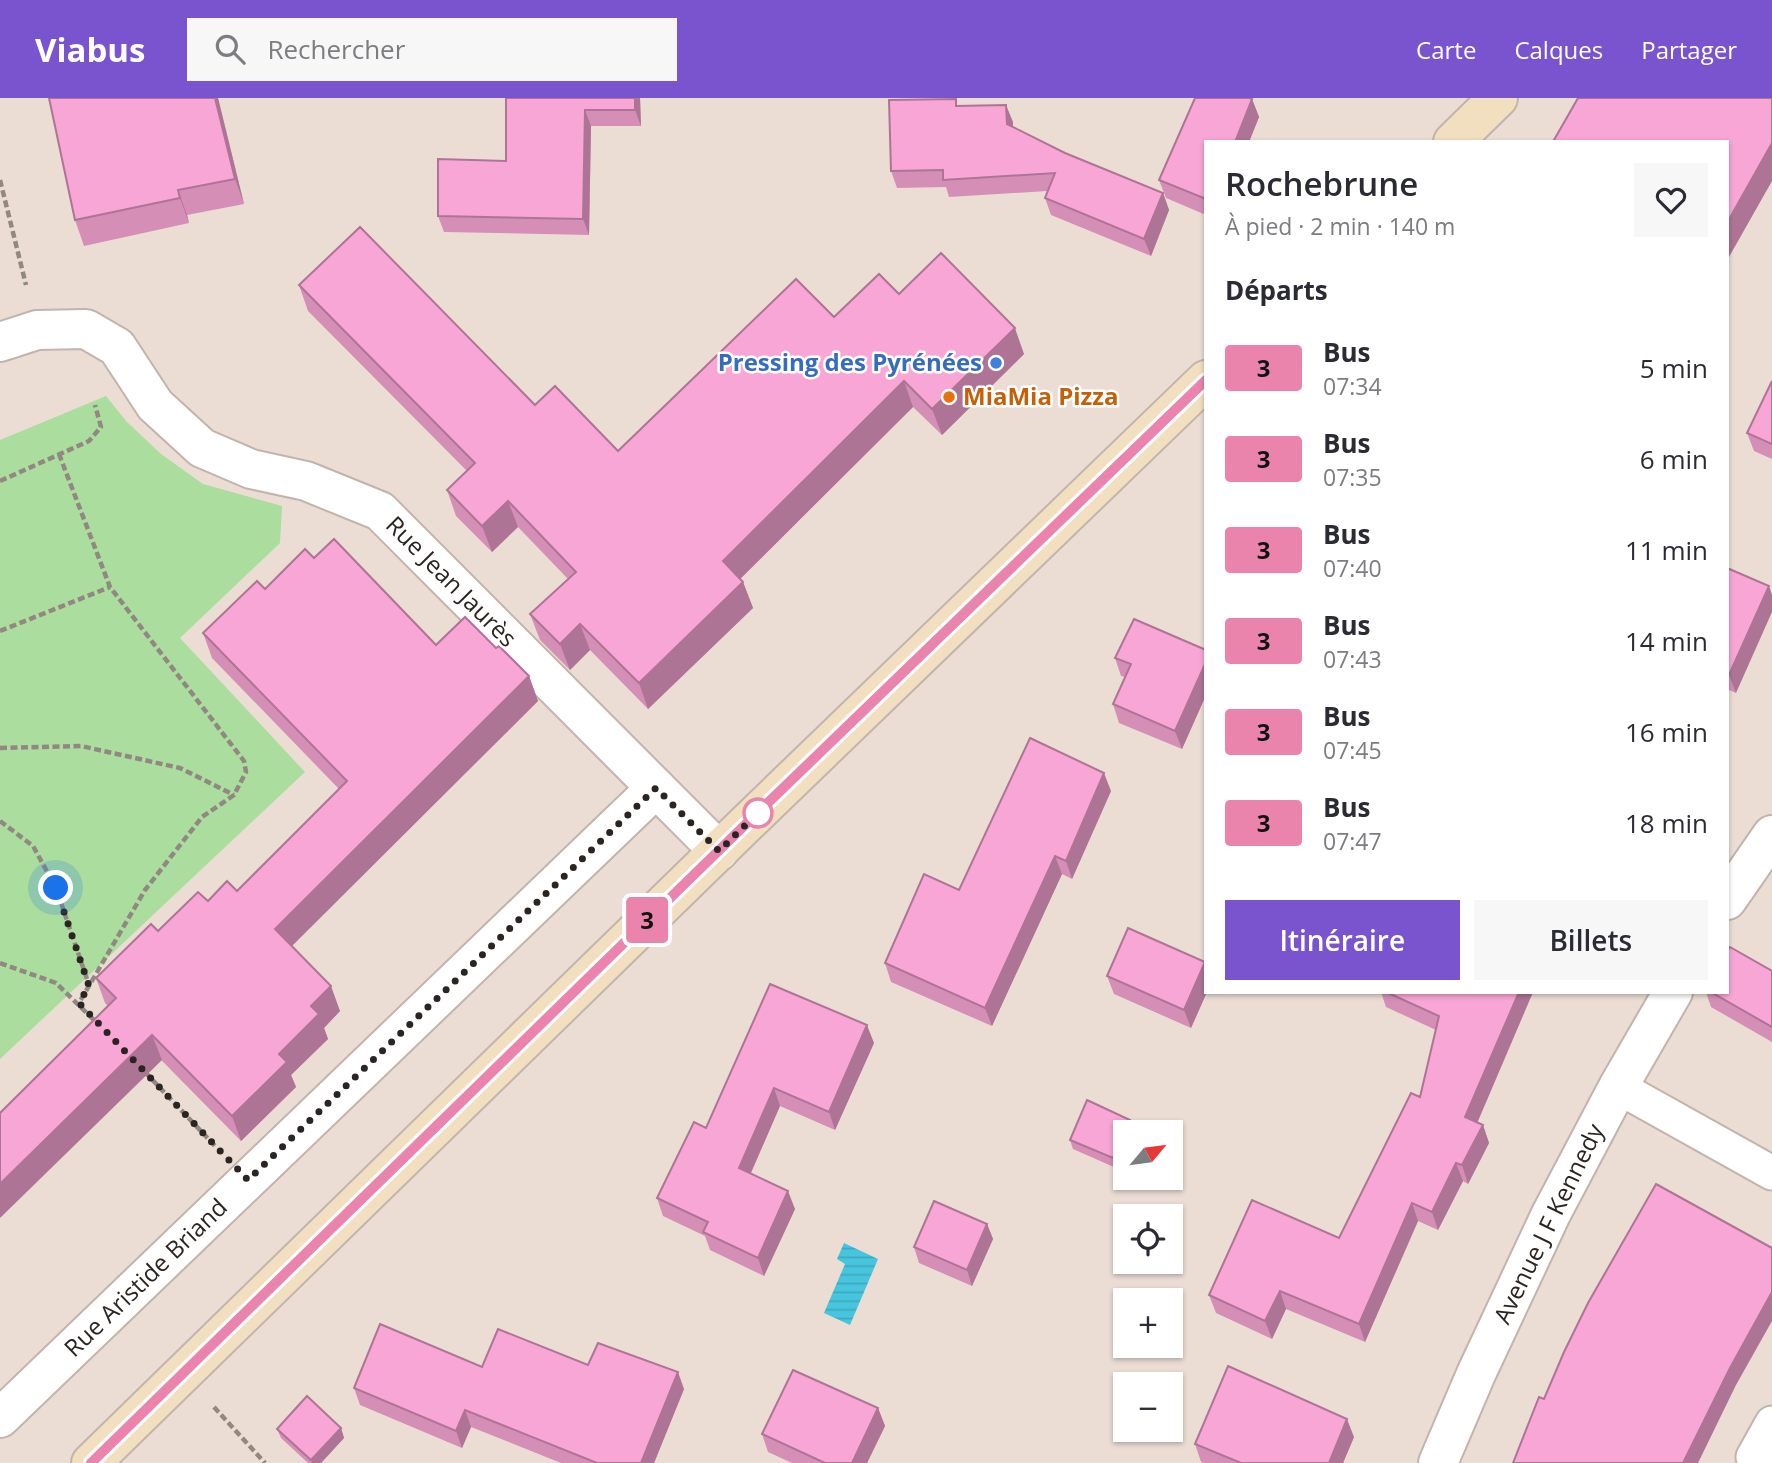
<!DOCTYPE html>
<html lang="fr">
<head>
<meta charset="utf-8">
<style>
	body { margin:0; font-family:"Open Sans",sans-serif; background:#f7f7f7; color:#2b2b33; height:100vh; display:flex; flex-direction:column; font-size:26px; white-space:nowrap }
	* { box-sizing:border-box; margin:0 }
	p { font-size:23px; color:#7c7c81 }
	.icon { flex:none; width:38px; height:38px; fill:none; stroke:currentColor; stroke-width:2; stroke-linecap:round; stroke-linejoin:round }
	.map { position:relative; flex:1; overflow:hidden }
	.sheet { position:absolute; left:1204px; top:42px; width:525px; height:854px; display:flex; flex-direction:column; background:#fff; border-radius:0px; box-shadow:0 2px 5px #0004 }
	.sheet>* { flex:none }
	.badge { padding:0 14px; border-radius:5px; font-size:24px; line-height:46px }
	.needle { width:46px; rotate:61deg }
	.tools { position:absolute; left:1113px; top:1022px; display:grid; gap:14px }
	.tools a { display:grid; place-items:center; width:70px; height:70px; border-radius:0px; background:#fff; box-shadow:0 2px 5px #0004; font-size:35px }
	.you { position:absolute; width:35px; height:35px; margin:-18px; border:5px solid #fff; border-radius:50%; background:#1a73e8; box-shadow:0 0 0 10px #1a73e833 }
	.map>.badge { position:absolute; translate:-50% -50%; box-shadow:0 0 0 4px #fff }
	h2 { padding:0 21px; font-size:26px; line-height:63px }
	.round { display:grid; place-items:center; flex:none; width:74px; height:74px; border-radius:0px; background:#f7f7f7 }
	.head { display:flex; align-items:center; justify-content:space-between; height:119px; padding:0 21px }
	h1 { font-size:33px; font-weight:600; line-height:52px }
	.button { display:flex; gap:14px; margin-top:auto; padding:14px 21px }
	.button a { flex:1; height:80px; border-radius:0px; background:#7954ce; color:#fff; font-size:28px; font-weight:600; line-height:80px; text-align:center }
	.button a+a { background:#f7f7f7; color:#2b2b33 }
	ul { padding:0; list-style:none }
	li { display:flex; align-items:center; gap:21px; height:91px; padding:0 21px }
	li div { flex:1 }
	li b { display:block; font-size:26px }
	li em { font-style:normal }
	li .badge { min-width:77px; font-weight:700; text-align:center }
	header { display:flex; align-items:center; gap:42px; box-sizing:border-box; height:98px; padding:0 35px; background:#7954ce; color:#fff }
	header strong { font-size:33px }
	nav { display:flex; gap:38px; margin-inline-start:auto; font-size:24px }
	.search { width:490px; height:63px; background:#f7f7f7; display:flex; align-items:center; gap:18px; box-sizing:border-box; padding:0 24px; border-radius:0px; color:#7c7c81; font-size:26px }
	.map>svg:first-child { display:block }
	.green { fill:#abdd9e }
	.water { fill:url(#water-rules) }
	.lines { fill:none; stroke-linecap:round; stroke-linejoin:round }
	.service-casing { stroke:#c2b4ac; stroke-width:37 }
	.minor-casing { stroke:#c2b4ac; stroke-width:42 }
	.secondary-casing { stroke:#c2b4ac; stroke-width:42 }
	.path { stroke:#928882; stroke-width:4.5; stroke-dasharray:7 3.5; stroke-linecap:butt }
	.service { stroke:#fff; stroke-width:33 }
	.minor { stroke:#fff; stroke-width:38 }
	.secondary { stroke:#f2dfc0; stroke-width:38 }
	.wall { fill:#d58fb7 }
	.shaded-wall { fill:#ae7495 }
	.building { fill:#f8a6d5; stroke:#ae7495; stroke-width:2 }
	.line-casing { stroke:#fff; stroke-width:16 }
	.line { stroke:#eb84ad; stroke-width:10 }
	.walk { stroke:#2a2522; stroke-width:7; stroke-dasharray:0 12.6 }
	.shop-dot { fill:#3f7fe0; stroke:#fff; stroke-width:2.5 }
	.food-dot { fill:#e8710a; stroke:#fff; stroke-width:2.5 }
	.stop-dot { fill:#fff; stroke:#eb84ad; stroke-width:3.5 }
	.labels { text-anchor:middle; stroke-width:5; stroke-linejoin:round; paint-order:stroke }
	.shop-label { font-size:24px; font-weight:bold; fill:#366cbe; stroke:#fff; text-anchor:end }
	.food-label { font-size:24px; font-weight:bold; fill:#c56008; stroke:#fff; text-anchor:start }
	.street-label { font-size:24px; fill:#2a2522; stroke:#fff }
</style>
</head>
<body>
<header>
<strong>Viabus</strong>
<div class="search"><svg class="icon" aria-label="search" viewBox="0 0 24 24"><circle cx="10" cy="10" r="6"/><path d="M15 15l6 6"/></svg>Rechercher</div>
<nav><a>Carte</a><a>Calques</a><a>Partager</a></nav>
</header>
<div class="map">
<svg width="1772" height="1365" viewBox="0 0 1772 1365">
	<defs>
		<pattern id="water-rules" width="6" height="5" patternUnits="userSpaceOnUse" patternTransform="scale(1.75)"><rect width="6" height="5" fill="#48c5de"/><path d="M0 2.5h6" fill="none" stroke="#3fa9be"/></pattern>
	</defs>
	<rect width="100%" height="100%" fill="#ebddd4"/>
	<polygon class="green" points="106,298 126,323 161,356 203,386 282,408 280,445 180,540 305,674 0,961 0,342"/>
	<polygon class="water" points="844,1145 878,1161 850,1227 824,1215 845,1166 837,1161"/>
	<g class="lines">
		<g class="service-casing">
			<g id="service">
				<polyline points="1618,989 1772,1075"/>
				<polyline points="1764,1365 1753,1359 1772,1325"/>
			</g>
		</g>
		<g class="minor-casing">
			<g id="minor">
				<polyline points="0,244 37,232 86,231 117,249 155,307 202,350 251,371 306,383 380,413 719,753"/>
				<polyline points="1727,802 1772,737"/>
				<polyline points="0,1320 656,690"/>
				<polyline points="1438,1365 1476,1276 1551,1116 1618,989 1673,894"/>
			</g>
		</g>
		<g class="secondary-casing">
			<g id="secondary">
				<polyline points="1453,44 1498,0"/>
				<polyline points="91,1365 747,725 1206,282"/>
			</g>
		</g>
		<g class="path">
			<polyline points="0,82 26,187"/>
			<polyline points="59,356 110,489 244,663 246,674 234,697 202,719 145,792 79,905"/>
			<polyline points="0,383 89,343 101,329 95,307"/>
			<polyline points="0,533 110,489"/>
			<polyline points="0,650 81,648 180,670 234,697"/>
			<polyline points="0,723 33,748 56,790 89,887"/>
			<polyline points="0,865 56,885 97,925"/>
			<polyline points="145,974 216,1049"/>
			<polyline points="214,1309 265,1365"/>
		</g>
		<use href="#service" class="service"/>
		<use href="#minor" class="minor"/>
		<use href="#secondary" class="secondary"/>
	</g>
	<g class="wall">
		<polygon points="49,0 218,0 244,106 187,117 189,125 84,148 75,122"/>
		<polygon points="506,0 640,0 641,28 591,28 589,137 444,134 438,118 506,63"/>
		<polygon points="1195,0 1249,0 1252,1 1259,19 1249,44 1206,44 1206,117 1166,100 1159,82"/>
		<polygon points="958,8 1013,24 1013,29 1065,55 1163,95 1169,112 1151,158 1051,117 1045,100 1047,93 949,99 946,89 897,90 891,73"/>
		<polygon points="299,187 535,307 618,353 834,219 899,196 1024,256 942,337 913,309 740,481 743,484 753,510 648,611 590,552 570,572 540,542 530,516 568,481 518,429 492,454 456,418 447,392 467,373 308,213"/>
		<polygon points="1772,283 1772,361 1754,353 1747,335"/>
		<polygon points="314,460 436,547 496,550 529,578 538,603 291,848 340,913 324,930 328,941 291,977 296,989 241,1043 105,905 96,880 158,833 208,803 237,793 339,691 212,560 203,535 265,491"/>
		<polygon points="1727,470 1736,595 1727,591"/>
		<polygon points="1206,552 1206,597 1182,651 1119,625 1113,606 1125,579 1121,578 1115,560"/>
		<polygon points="1111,693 1072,781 1062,776 992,928 891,884 885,865 959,792"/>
		<polygon points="1205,864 1206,894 1207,894 1191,930 1114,896 1107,878"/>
		<polygon points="1772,873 1772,944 1711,909 1706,894 1727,894"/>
		<polygon points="770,886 874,945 835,1032 780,1008 751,1075 795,1111 764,1178 710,1152 705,1138 663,1118 657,1100 706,1030"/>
		<polygon points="1381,894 1533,894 1477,1025 1483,1027 1489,1045 1468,1086 1463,1083 1438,1132 1418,1123 1365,1244 1286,1211 1272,1241 1216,1215 1209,1197 1339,1140 1420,999 1436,932 1386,909"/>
		<polygon points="1130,1022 1133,1031 1132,1034 1125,1034 1116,1070 1073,1051 1070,1042"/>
		<polygon points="987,1126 993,1141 972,1188 919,1165 914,1149"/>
		<polygon points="588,1267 684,1291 654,1365 561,1365 471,1329 462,1350 360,1307 354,1290 482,1269"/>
		<polygon points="878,1310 885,1328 867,1365 792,1365 768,1354 762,1336"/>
		<polygon points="341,1330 344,1340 321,1365 308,1365 281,1340 277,1331"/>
		<polygon points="1354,1339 1343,1365 1204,1365 1201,1364 1195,1346"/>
	</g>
	<g class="shaded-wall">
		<polygon points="215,0 218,0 244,106 235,81"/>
		<polygon points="635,0 640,0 641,28 635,12"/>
		<polygon points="1252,1 1259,19 1249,44 1235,44"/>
		<polygon points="1006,7 1013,24 1013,44 1007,26"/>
		<polygon points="585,12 591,28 589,137 583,121"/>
		<polygon points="1772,45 1772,83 1729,159 1727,155 1727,125"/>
		<polygon points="178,92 187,117 189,125 180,100"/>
		<polygon points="1163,95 1169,112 1151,158 1144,141"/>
		<polygon points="1015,230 1024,256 942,337 932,311"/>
		<polygon points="904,283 913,309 732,489 723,463"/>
		<polygon points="508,403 518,429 492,454 482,428"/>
		<polygon points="743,484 753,510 648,611 639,585"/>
		<polygon points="1769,488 1772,497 1772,514 1736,595 1729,577"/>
		<polygon points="580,526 590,552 570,572 560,546"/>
		<polygon points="1206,564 1206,597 1182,651 1175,633"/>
		<polygon points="529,578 538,603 284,856 275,831"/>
		<polygon points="1104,675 1111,693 1072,781 1066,763"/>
		<polygon points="1055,758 1062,776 992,928 985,910"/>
		<polygon points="1205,864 1206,894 1207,894 1191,930 1184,912"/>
		<polygon points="331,888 340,913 324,930 328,941 291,977 296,989 241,1043 232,1018 279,956 311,908"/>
		<polygon points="1519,894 1533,894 1472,1037 1465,1019"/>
		<polygon points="867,927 874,945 835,1032 829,1014"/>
		<polygon points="152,937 162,962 0,1120 0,1086"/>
		<polygon points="774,990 780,1008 745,1088 739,1070"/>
		<polygon points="1130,1022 1133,1031 1132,1034 1125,1034 1125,1049 1116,1070 1113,1060"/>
		<polygon points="1483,1027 1489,1045 1468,1086 1462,1067"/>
		<polygon points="1456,1065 1463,1083 1438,1132 1432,1114"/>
		<polygon points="788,1093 795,1111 764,1178 758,1160"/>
		<polygon points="1412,1105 1418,1123 1365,1244 1359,1226"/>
		<polygon points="987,1126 993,1141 972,1188 967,1172"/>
		<polygon points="1280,1193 1286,1211 1272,1241 1265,1223"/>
		<polygon points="1772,1194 1772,1223 1736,1287 1698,1365 1683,1365 1730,1270"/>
		<polygon points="678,1274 684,1291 654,1365 641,1365"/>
		<polygon points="878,1310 885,1328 867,1365 852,1365"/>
		<polygon points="465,1312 471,1329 462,1350 456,1333"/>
		<polygon points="1347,1321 1354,1339 1343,1365 1329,1365"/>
		<polygon points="341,1330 344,1340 321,1365 312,1365 311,1362"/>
	</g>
	<g class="building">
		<polygon points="49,0 215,0 235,81 178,92 180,100 75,122"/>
		<polygon points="506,0 635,0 635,12 585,12 583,121 438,118 438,61 506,63"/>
		<polygon points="1195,0 1249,0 1252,1 1235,44 1206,44 1206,101 1159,82"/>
		<polygon points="1578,0 1772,0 1772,45 1727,125 1727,44 1557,44 1554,42"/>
		<polygon points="956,1 956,8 1006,7 1007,26 1065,55 1163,95 1144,141 1045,100 1055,75 943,82 943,72 891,73 889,2"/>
		<polygon points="360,129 535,307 555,288 618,353 796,181 834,219 879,176 899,196 941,155 1015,230 932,311 904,283 723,463 743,484 639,585 580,526 560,546 530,516 576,474 508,403 482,428 447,392 475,365 299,187"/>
		<polygon points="1772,283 1772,346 1747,335"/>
		<polygon points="334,441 436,547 465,519 496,550 499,548 529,578 275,831 331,888 311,908 319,916 279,956 287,964 232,1018 152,937 0,1086 0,1015 116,900 96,880 151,826 158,833 198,794 208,803 227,783 237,793 347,683 203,535 257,483 265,491 305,451 314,460"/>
		<polygon points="1727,470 1769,488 1729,577 1727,576"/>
		<polygon points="1134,521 1206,552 1206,564 1175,633 1113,606 1131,566 1115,560"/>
		<polygon points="1030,640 1104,675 1066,763 1055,758 985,910 885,865 924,776 959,792"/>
		<polygon points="1128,830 1205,864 1184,912 1107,878"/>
		<polygon points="1730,849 1772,873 1772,929 1711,894 1727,894 1727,853"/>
		<polygon points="770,886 867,927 829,1014 774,990 739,1070 788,1093 758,1160 703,1134 708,1124 657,1100 694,1024 706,1030"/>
		<polygon points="1386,894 1519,894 1465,1019 1483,1027 1462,1067 1456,1065 1432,1114 1412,1105 1359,1226 1280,1193 1265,1223 1209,1197 1252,1102 1339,1140 1411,995 1420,999 1439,918"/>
		<polygon points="1087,1002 1130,1022 1113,1060 1070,1042"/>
		<polygon points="1656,1086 1772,1150 1772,1194 1730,1270 1683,1365 1513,1365 1539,1299 1544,1301 1564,1254 1588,1205"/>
		<polygon points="934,1103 987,1126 967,1172 914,1149"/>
		<polygon points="380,1226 482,1269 498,1231 588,1267 598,1245 678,1274 641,1365 597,1365 465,1312 456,1333 354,1290"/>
		<polygon points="1228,1268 1347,1321 1329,1365 1241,1365 1195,1346"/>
		<polygon points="793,1272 878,1310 852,1365 825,1365 762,1336"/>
		<polygon points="307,1298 341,1330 311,1362 277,1331"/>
	</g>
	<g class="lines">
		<g class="line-casing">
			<polyline id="line" points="91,1365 747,725 1206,282"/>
		</g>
		<use href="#line" class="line"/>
		<polyline class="walk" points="56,790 89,888 79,905 248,1082 656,690 719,753 767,706 758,715"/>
	</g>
	<circle class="shop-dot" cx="996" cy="265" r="7"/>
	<circle class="food-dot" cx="949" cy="299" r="7"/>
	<circle class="stop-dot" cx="758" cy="715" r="14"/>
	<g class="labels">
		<g class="shop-label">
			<text x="982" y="273">Pressing des Pyrénées</text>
		</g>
		<g class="food-label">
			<text x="963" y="307">MiaMia Pizza</text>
		</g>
		<g class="street-label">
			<text transform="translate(451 484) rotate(45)" y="8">Rue Jean Jaurès</text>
			<text transform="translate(1549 1126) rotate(-64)" y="8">Avenue J F Kennedy</text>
			<text transform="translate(146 1180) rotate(-44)" y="8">Rue Aristide Briand</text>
		</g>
	</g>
</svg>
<div class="tools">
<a><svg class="needle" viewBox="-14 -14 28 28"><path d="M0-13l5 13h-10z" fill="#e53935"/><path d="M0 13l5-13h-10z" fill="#7c7c81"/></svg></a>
<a><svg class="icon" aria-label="locate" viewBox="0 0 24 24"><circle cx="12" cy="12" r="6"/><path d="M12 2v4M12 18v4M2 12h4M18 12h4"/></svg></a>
<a>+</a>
<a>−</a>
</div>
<div class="you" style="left:56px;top:790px"></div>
<b class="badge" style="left:647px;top:822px;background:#eb84ad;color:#111">3</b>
<section class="sheet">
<div class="head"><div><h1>Rochebrune</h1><p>À pied · 2 min · 140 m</p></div><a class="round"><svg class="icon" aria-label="heart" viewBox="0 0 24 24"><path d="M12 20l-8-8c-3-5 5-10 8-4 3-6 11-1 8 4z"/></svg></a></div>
<h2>Départs</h2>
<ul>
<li><span class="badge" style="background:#eb84ad;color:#111">3</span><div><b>Bus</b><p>07:34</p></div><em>5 min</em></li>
<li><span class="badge" style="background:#eb84ad;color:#111">3</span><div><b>Bus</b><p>07:35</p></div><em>6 min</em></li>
<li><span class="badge" style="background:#eb84ad;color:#111">3</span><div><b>Bus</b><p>07:40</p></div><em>11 min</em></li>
<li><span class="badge" style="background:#eb84ad;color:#111">3</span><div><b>Bus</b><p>07:43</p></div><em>14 min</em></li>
<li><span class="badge" style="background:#eb84ad;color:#111">3</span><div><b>Bus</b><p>07:45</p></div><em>16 min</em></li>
<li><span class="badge" style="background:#eb84ad;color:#111">3</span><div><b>Bus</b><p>07:47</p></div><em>18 min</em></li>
</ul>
<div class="button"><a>Itinéraire</a><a>Billets</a></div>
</section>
</div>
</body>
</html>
